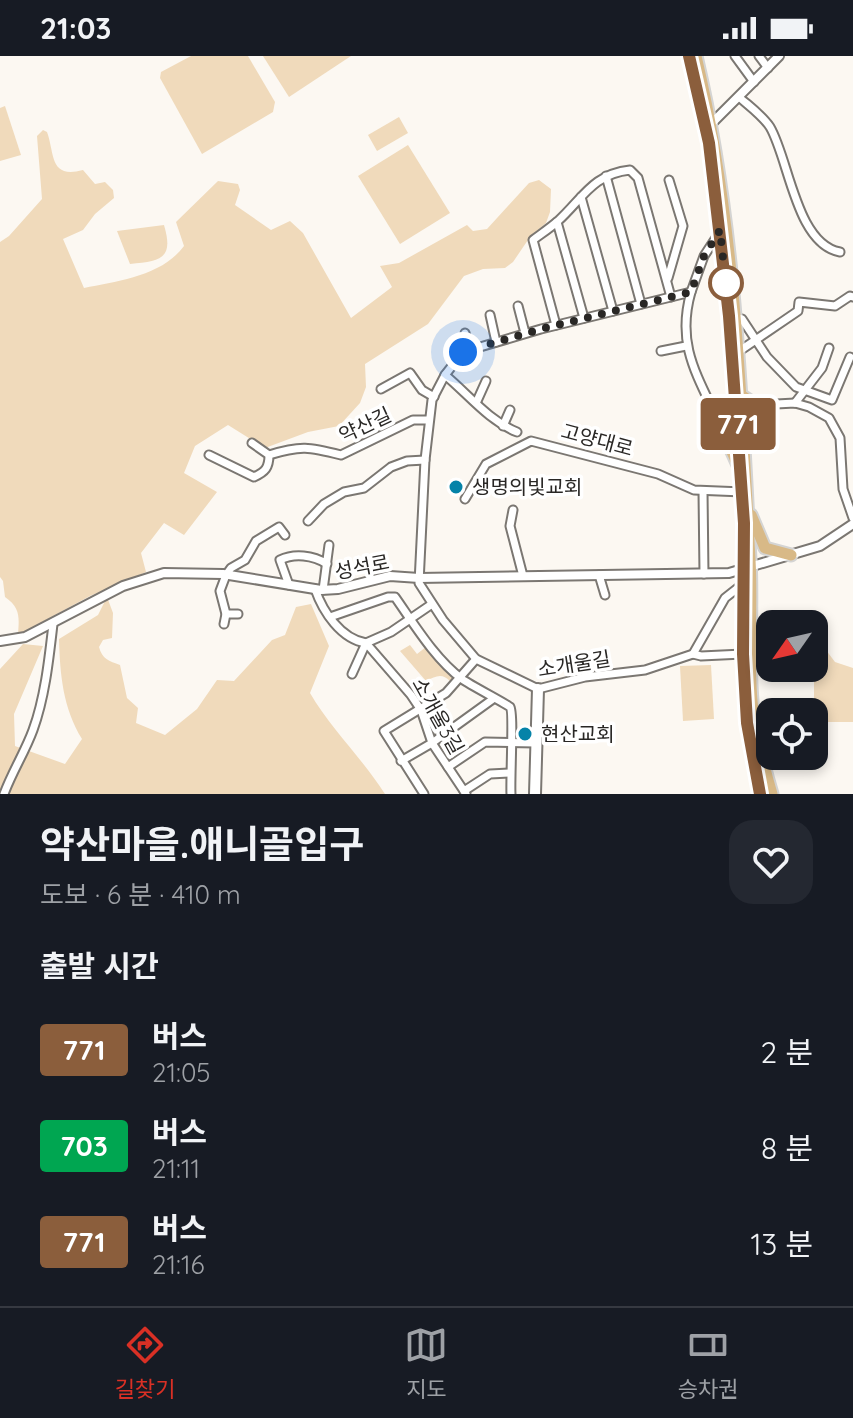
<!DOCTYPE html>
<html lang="ko">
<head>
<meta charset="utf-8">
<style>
	body { margin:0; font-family:Quicksand,"Noto Sans KR",sans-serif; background:#242831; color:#f1f3f6; height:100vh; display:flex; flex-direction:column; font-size:30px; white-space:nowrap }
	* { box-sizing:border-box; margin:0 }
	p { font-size:26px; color:#9ea1a6 }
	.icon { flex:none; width:44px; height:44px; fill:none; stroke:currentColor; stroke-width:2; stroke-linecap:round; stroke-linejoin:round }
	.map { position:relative; height:738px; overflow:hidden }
	.side { display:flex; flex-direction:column; background:#171b24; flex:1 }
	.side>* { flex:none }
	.badge { padding:0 16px; border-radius:6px; font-size:28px; line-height:52px }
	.needle { width:52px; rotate:236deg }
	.fabs { position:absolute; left:756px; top:554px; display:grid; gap:16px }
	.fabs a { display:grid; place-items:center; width:72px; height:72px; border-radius:16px; background:#171b24; box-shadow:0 4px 12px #0003; font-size:40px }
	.you { position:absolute; width:40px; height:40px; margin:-20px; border:6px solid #fff; border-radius:50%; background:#1a73e8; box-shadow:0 0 0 12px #1a73e833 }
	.map>.badge { position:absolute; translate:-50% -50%; box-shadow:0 0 0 4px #fff }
	h2 { padding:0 40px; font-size:30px; line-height:72px }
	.round { display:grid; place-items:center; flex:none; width:84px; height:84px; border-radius:24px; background:#242831 }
	.overview { display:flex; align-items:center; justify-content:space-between; height:136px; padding:0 40px }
	h1 { font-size:38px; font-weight:700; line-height:60px }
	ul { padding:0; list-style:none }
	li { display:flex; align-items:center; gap:24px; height:96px; padding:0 40px }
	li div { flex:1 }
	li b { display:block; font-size:30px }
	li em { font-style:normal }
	li .badge { min-width:88px; font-weight:700; text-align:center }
	.status { display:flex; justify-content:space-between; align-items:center; height:56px; padding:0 40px; background:#171b24; direction:ltr }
	.status svg { height:22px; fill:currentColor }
	.tabs { display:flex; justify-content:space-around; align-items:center; height:112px; border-top:2px solid #363941; background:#171b24; font-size:22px; color:#9ea1a6 }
	.tabs a { display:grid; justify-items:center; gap:4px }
	.tabs .selected { color:#d93025 }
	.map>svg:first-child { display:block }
	.green { fill:#f0dabb }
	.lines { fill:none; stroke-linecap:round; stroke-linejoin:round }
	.minor-casing { stroke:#7b7772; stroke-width:11 }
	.tertiary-casing { stroke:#7b7772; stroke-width:12 }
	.secondary-casing { stroke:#7b7772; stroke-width:14 }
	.primary-casing { stroke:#d4d4d3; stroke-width:15 }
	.minor { stroke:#fff; stroke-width:7 }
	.tertiary { stroke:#fff; stroke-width:8 }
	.secondary { stroke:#fff; stroke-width:10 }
	.primary { stroke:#d8b987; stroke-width:11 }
	.line-casing { stroke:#fff; stroke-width:18 }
	.line { stroke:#8b5e3c; stroke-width:12 }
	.walk { stroke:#292725; stroke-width:8; stroke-dasharray:0 14.4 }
	.stop-dot { fill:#fff; stroke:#8b5e3c; stroke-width:4 }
	.poi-dot { fill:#0583a8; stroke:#fff; stroke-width:3 }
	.labels { text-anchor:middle; stroke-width:7; stroke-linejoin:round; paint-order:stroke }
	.street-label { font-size:20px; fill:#292725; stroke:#fff }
	.poi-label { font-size:20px; fill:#292725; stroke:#fff; text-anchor:start }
</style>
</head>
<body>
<div class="status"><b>21:03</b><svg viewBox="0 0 49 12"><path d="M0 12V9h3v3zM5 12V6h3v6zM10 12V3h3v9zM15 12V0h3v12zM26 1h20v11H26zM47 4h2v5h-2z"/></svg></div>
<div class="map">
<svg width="853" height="738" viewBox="0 0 853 738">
	<rect width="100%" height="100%" fill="#fcf8f2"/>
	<g class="green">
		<polygon points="191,0 248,0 275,46 273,56 202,98 160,22 161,16"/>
		<polygon points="263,0 351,0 289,41"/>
		<polygon points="5,50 21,99 0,105 0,52"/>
		<polygon points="399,61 408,77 377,95 368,79"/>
		<path d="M43,74L47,76C55,98 49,123 83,114L95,128L105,126L113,134L114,142L95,158L83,174L63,183L84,232C118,225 162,220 184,190L176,166L218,125L238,128L240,134L235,149L271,174L290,165L303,177L351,262L392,231L380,210L399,207L467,169L473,175L487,173L529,127L539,124L551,133L550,156L546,167L530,181L513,206L505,212L483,213L464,220L428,268L365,308L366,331L360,347L339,370L308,376L265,392L228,369L195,390L184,417L217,436L184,479L164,467L141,497L146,516L90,540L18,579C19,562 21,552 5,541L3,525L0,521V186L9,180L42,143L37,80Z"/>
		<polygon points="408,89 450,157 400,188 358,120"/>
		<path d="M164,169C174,203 161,205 130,208L117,175Z"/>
		<path d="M107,541L113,557L112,582L103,584L99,591C102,603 109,605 120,609L127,642L138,652L136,667L165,679L197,653L217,624L234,625L272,584L285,579L296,551L311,548L329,590L310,637C331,673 362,702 385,738H0V613L23,588L43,590L14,658L15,690L65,708L82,683C63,652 60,619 59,583L98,559Z"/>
		<path d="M410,589L417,598L426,591L455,621L450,625C442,617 436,620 426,625L400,595Z"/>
		<polygon points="814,594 826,594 835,606 853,612 853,666 814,666"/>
		<polygon points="711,609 714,663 683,665 680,610"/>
	</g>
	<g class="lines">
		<g class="minor-casing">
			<g id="minor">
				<polyline points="735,0 754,26"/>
				<polyline points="759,0 768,12"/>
				<path d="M739,41C749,50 762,59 770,71C789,103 796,188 840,196"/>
				<polyline points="606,120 641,248"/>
				<polyline points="581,141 613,255"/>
				<polyline points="557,166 584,262"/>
				<polyline points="668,222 683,170 669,124"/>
				<polyline points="691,236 704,200 725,168"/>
				<polyline points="518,250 525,277"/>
				<polyline points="490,259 496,286"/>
				<polyline points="734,261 742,263 767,301 796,331 832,344 850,301"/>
				<path d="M556,269L533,184C541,178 550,172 558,165C583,142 593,118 630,114L638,122L671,241"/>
				<polyline points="465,277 470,293"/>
				<polyline points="661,295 686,290"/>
				<polyline points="738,296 798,255 799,246 835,250 850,240 853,241"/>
				<path d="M445,319C469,339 488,364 517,376"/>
				<polyline points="381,333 410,317 422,334 434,341"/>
				<polyline points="477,345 486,325"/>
				<polyline points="795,347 822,312 829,292"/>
				<polyline points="756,349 795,347 809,351 829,362 840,382 843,433 853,462"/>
				<path d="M715,358C694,314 677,285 691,236L541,273L463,296L445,319L432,344L425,404L419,527L443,564L476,603L538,633L585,621L645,614L693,598L725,542L744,527"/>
				<polyline points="503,370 510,354"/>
				<path d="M209,399L254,421C265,416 269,412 269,399L252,387"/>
				<path d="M269,399C301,389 309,391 341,399L413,364H429"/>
				<polyline points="703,435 704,518"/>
				<polyline points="465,443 486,408 531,385 658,418 694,434 743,436"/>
				<polyline points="513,454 510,470 523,520"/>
				<polyline points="308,465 324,448 344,436 364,432 391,411 407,405 425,404"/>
				<polyline points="599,519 605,539"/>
				<path d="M289,529L280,504C294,497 313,499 327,508"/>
				<path d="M315,533C323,556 341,583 366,587L411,639L421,654L432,687L466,738"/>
				<polyline points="323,534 329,489"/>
				<polyline points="226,558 238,558"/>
				<path d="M330,561L388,541H395C414,568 435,603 462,623C470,629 507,648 510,651C514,656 510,725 511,738"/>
				<polyline points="224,568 226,558 220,535 226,519 231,512 245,504 256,485 279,471 285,479"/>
				<polyline points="693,598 701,600 743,598"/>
				<polyline points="352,618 366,587 391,576 432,548"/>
				<polyline points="401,705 432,687 493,643"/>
				<polyline points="448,711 485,686 536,687"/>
				<polyline points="464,735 490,718 509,717"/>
				<path d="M4,738C12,716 25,696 33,674C45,641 49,603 53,568"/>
				<polyline points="424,738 384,675 446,637 476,603"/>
			</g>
		</g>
		<g class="tertiary-casing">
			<g id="tertiary">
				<polyline points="709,70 779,0"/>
				<polyline points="0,585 25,581 123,530 164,517 223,518 321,534 338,533 390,520 419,522 729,517 820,490 853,468"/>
			</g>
		</g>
		<g class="secondary-casing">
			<polyline id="secondary" points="535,738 538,633"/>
		</g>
		<g class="primary-casing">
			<g id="primary">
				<path d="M696,0C735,165 741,335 750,504C753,554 747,606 753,655C757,683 764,711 772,738"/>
				<polyline points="741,339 756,349 744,361"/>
				<polyline points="715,358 742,418"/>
				<polyline points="716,359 722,364 730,363 737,350"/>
				<polyline points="751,459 765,492 791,499"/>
				<polyline points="747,652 760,738"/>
			</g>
		</g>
		<use href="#minor" class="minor"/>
		<use href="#tertiary" class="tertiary"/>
		<use href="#secondary" class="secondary"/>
		<use href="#primary" class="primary"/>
	</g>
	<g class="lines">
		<g class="line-casing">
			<polyline id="line" points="689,0 709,87 729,260 744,467 743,598 747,667 760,738"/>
		</g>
		<use href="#line" class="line"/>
		<polyline class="walk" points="463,296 541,273 691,236 704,200 720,174 726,230 726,227"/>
	</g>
	<circle class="stop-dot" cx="726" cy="227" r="16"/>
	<g class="poi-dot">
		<circle cx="456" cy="431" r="8"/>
		<circle cx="525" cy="678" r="8"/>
	</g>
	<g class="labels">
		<g class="street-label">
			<text transform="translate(365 369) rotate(-25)" y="7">약산길</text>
			<text transform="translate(597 384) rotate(15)" y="7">고양대로</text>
			<text transform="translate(362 511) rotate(-11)" y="7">성석로</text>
			<text transform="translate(574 608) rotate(-9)" y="7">소개울길</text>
			<text transform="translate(438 660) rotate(61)" y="7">소개울3길</text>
		</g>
		<g class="poi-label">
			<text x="472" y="438">생명의빛교회</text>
			<text x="541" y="685">현산교회</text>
		</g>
	</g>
</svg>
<div class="fabs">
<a><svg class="needle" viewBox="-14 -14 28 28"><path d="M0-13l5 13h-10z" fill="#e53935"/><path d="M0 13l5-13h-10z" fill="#9ea1a6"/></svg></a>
<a><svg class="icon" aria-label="locate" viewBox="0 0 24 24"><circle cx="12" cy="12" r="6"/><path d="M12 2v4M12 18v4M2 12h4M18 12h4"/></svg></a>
</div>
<div class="you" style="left:463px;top:296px"></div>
<b class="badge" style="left:738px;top:368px;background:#8b5e3c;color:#fff">771</b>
</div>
<section class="side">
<div class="overview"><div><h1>약산마을.애니골입구</h1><p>도보 · 6 분 · 410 m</p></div><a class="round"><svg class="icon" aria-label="heart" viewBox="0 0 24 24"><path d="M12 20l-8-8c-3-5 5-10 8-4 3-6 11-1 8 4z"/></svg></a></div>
<h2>출발 시간</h2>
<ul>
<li><span class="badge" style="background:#8b5e3c;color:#fff">771</span><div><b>버스</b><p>21:05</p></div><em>2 분</em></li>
<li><span class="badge" style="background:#00a651;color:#fff">703</span><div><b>버스</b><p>21:11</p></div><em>8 분</em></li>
<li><span class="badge" style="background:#8b5e3c;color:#fff">771</span><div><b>버스</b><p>21:16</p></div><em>13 분</em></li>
</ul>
</section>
<nav class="tabs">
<a class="selected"><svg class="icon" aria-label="directions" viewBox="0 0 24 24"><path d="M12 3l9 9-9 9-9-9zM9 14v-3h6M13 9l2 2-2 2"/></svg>길찾기</a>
<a><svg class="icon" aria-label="map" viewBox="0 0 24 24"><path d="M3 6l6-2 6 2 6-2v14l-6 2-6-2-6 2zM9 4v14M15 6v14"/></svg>지도</a>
<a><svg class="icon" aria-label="tickets" viewBox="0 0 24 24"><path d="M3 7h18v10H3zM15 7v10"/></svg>승차권</a>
</nav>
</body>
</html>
